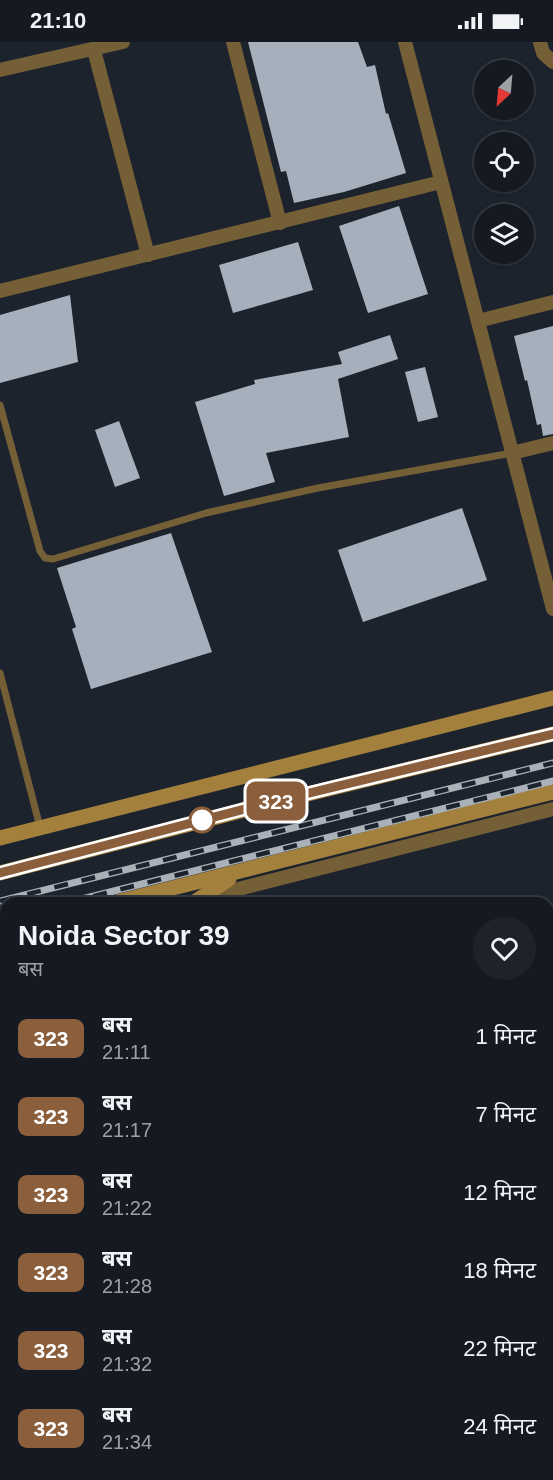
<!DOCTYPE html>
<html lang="hi">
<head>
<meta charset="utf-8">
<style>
	body { margin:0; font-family:Helvetica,"Noto Sans Devanagari",sans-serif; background:#1e232a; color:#f1f3f6; height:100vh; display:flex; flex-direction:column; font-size:22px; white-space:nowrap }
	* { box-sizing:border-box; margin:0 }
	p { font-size:20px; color:#9da1a5 }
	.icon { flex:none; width:33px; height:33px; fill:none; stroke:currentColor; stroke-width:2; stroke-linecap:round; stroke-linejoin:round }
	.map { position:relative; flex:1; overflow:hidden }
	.drawer { position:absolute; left:0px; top:855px; width:554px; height:584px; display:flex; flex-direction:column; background:#151a22; border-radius:18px 18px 0 0; box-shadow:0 2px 4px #0004,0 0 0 2px #343840 }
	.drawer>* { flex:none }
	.badge { padding:0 12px; border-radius:9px; font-size:21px; line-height:39px }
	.needle { width:39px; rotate:206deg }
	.tools { position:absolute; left:474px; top:18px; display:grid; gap:12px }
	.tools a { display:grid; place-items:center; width:60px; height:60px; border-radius:50%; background:#151a22; box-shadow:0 2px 4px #0004,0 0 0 2px #343840; font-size:30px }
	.map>.badge { position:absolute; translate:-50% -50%; box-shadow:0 0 0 3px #fff }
	.round { display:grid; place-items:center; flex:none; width:63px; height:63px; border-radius:32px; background:#1e232a }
	.summary { display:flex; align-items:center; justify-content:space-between; height:102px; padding:0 18px }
	h1 { font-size:28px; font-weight:700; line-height:45px }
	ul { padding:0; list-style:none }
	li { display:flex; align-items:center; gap:18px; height:78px; padding:0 18px }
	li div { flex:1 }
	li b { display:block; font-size:22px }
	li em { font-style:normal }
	li .badge { min-width:66px; font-weight:700; text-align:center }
	.status { display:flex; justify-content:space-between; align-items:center; height:42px; padding:0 30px; background:#151a22; direction:ltr }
	.status svg { height:16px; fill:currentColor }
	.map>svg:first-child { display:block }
	.commercial { fill:#35261b }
	.building { fill:#a6afbc }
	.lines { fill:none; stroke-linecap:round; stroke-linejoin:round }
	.lane { stroke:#755f37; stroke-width:7 }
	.street { stroke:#755f37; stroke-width:14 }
	.secondary { stroke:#a4803d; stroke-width:15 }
	.rail-casing { stroke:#abb1b9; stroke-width:7 }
	.rail { stroke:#1c232d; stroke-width:4.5; stroke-dasharray:14; stroke-linecap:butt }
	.line-casing { stroke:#fff; stroke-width:14 }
	.line { stroke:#8b5e3c; stroke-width:9 }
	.stop-dot { fill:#fff; stroke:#8b5e3c; stroke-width:3 }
</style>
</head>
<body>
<div class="status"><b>21:10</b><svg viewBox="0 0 49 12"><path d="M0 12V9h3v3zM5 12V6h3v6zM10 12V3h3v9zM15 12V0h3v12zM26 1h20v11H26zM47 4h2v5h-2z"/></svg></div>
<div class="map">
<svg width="553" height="1438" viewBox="0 0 553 1438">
	<rect width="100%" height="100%" fill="#1c232d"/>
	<polygon class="commercial" points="0,921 6,923 6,1432 198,1432 200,1438 0,1438"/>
	<g class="building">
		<polygon points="248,0 358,0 367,25 375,23 386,72 388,71 406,131 344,150 294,161 286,129 281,130"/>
		<polygon points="399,164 428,252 368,271 339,184"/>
		<polygon points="298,200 313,248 233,271 219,223"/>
		<polygon points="70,253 78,320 0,341 0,273"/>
		<polygon points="553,284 553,392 543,394 541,382 537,383 527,338 525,339 514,294"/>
		<polygon points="390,293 398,317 338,337 349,395 266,411 275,440 224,454 195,360 255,342 254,338 342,322 338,310"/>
		<polygon points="425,325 438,375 418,380 405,330"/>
		<polygon points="119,379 140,436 115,445 95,388"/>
		<polygon points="462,466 487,538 363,580 338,508"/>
		<polygon points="171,491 212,610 91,647 72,587 76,585 57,526"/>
	</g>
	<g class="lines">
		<g class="lane">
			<polyline points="0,363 40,509 45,516 53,517 206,471 318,446 512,411"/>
			<polyline points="0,631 40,785"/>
		</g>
		<g class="street">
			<polyline points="233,0 280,181"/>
			<polyline points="405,0 553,567"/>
			<polyline points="540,0 543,11 553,20"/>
			<polyline points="94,8 148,213"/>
			<polyline points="0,28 123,0"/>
			<polyline points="0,249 441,140"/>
			<polyline points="478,279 553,260"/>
			<polyline points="512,411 553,401"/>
			<polyline points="203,856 553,767"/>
			<polyline points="548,902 553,901"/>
			<polyline points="0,927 6,925"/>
			<polyline points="548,1065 553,1064"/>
			<polyline points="548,1193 553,1192"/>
			<polyline points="548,1278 553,1300"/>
			<polyline points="478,1432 480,1438"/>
		</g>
		<g class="secondary">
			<polyline points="0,796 553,656"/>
			<polyline points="0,831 287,757 553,692"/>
			<polyline points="113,861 553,750"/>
			<polyline points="193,861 229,837"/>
			<polyline points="0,889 6,887"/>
			<polyline points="218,1432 219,1438"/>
			<polyline points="266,1432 267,1438"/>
			<polyline points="298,1432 300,1438"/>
		</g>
		<g class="rail-casing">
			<g id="rail">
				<polyline points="0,859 553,721"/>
				<polyline points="66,861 553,739"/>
				<polyline points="0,877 6,876"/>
			</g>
		</g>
		<use href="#rail" class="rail"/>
	</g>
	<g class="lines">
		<g class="line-casing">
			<polyline id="line" points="0,831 264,762 553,692"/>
		</g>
		<use href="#line" class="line"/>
	</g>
	<circle class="stop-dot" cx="202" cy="778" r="12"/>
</svg>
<div class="tools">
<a><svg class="needle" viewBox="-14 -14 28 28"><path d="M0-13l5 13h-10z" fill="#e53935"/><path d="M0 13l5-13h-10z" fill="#9da1a5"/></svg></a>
<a><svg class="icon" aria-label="locate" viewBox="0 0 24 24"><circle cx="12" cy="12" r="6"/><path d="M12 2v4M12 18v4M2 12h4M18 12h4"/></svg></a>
<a><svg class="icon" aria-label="layers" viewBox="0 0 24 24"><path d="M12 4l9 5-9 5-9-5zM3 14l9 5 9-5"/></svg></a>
</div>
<b class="badge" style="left:276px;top:759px;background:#8b5e3c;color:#fff">323</b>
<section class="drawer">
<div class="summary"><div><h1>Noida Sector 39</h1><p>बस</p></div><a class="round"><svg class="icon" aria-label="heart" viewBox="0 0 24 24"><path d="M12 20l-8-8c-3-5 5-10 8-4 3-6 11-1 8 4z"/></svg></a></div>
<ul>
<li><span class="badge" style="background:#8b5e3c;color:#fff">323</span><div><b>बस</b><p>21:11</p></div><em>1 मिनट</em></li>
<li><span class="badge" style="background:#8b5e3c;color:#fff">323</span><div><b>बस</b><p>21:17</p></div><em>7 मिनट</em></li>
<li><span class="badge" style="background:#8b5e3c;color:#fff">323</span><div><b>बस</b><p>21:22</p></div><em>12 मिनट</em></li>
<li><span class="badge" style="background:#8b5e3c;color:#fff">323</span><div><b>बस</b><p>21:28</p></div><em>18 मिनट</em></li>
<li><span class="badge" style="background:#8b5e3c;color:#fff">323</span><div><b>बस</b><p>21:32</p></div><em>22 मिनट</em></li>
<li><span class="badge" style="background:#8b5e3c;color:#fff">323</span><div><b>बस</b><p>21:34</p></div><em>24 मिनट</em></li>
</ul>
</section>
</div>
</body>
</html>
